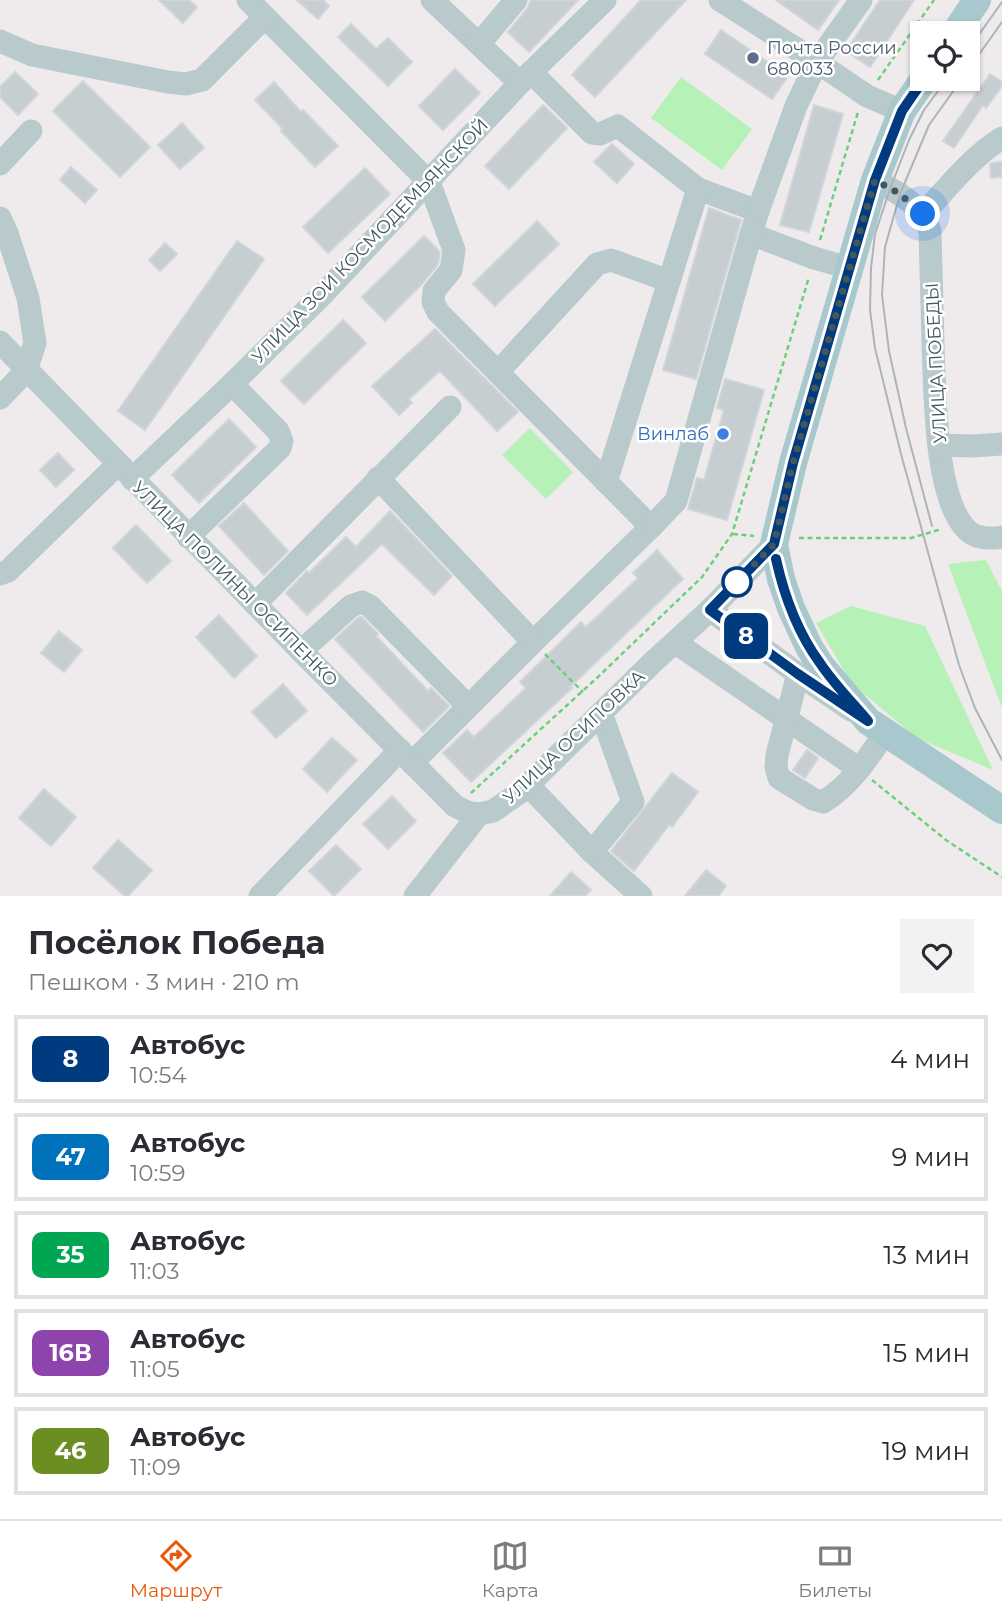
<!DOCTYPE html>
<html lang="ru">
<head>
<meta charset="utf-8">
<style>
	body { margin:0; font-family:Montserrat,sans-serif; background:#f2f2f3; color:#2b2b33; height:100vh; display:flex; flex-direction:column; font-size:26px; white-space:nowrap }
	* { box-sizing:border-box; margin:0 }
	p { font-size:23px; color:#7c7c81 }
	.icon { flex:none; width:38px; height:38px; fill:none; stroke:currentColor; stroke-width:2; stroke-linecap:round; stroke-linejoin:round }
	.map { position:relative; height:896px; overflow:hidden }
	.side { display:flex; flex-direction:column; background:#fff; flex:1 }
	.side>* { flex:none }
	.badge { padding:0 14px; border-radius:10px; font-size:24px; line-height:46px }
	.fabs { position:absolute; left:910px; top:21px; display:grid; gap:14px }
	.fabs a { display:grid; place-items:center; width:70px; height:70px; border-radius:0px; background:#fff; box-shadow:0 2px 5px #0004; font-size:35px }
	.you { position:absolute; width:35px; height:35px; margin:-18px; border:5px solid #fff; border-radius:50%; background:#1a73e8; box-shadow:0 0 0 10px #1a73e833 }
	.map>.badge { position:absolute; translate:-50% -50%; box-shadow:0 0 0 4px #fff }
	.round { display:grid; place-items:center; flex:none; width:74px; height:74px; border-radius:0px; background:#f2f2f3 }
	.head { display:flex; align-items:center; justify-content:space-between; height:119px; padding:0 28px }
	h1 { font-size:33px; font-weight:700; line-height:52px }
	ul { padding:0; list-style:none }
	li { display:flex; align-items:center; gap:21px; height:88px; margin:0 14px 10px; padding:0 14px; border:4px solid #e1e1e2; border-radius:0px }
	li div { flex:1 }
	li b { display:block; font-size:26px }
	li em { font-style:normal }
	li .badge { min-width:77px; font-weight:700; text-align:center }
	.tabs { display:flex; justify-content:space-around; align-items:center; height:98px; border-top:2px solid #e1e1e2; background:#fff; font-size:19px; color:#7c7c81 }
	.tabs a { display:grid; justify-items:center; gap:4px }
	.tabs .active { color:#ea580c }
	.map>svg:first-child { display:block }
	.green { fill:#b6f1b7 }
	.building { fill:#c7ced1; stroke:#cfd5d8; stroke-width:2 }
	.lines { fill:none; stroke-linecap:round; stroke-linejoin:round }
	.path { stroke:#6cd07b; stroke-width:2.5; stroke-dasharray:5 3.5; stroke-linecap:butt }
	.minor { stroke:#b9cacd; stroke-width:23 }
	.major { stroke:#a9c8cd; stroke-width:28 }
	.tram { stroke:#adb4b7; stroke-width:2 }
	.line-casing { stroke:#fff; stroke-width:16 }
	.line { stroke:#003b80; stroke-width:10 }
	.walk { stroke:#43575a; stroke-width:7; stroke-dasharray:0 12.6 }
	.service-dot { fill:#5c6f8a; stroke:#fff; stroke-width:2.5 }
	.shop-dot { fill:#3f7fe0; stroke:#fff; stroke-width:2.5 }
	.stop-dot { fill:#fff; stroke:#003b80; stroke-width:3.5 }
	.labels { text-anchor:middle; stroke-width:5; stroke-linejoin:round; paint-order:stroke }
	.service-label { font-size:18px; fill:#4e5e75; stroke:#fff; text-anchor:start }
	.street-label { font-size:18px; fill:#43575a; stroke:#fff }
	.shop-label { font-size:18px; fill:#366cbe; stroke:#fff; text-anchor:end }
</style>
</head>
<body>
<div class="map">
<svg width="1002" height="896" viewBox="0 0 1002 896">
	<rect width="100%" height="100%" fill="#efebed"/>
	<g class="green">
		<polygon points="681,77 752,129 722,170 651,118"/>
		<polygon points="530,428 573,472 546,499 502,455"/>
		<polygon points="986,560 1002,591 1002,708 948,564"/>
		<polygon points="851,606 925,626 993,770 917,738 852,684 816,623"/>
	</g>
	<g class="building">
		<polygon points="159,0 189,0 197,7 183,23"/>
		<polygon points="297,0 323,0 329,6 318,19"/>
		<polygon points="531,0 578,0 529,52 508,32 527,9"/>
		<polygon points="641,0 686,0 595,97 572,75"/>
		<polygon points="776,0 839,0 818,30"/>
		<polygon points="880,0 914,0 870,67 846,51"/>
		<polygon points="351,24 376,49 388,38 412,62 388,86 338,37"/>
		<polygon points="721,30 788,76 772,99 705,54"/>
		<polygon points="455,69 480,93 443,130 419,106"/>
		<polygon points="15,72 38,94 18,115 0,97 0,87"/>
		<polygon points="990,74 1002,82 1002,86 986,108 983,105 954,148 943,141"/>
		<polygon points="83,81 150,147 120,177 53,111"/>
		<polygon points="274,82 301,112 303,110 338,146 315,167 281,131 283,129 255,100"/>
		<polygon points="543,105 567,128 509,189 485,166"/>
		<polygon points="814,105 843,114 809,232 780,225"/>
		<polygon points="182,123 204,148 180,169 158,145"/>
		<polygon points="612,144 634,164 617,183 594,162"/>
		<polygon points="1002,162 1002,177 991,178 990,164 992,163"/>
		<polygon points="71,167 97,190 85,203 60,180"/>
		<polygon points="365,168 390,194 328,253 303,227"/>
		<polygon points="709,208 741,220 696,379 663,370"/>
		<polygon points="537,221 559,244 495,306 473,284"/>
		<polygon points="424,236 440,252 438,264 422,284 385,321 362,297"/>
		<polygon points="237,241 264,259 145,430 118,411"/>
		<polygon points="165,243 177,254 160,271 149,260"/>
		<polygon points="343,320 366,343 304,404 281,381"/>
		<polygon points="435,329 518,412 497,431 440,371 409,399 412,403 399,415 372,386"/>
		<polygon points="725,379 764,390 727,520 688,509 697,478 704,480 724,410 717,408"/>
		<polygon points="229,419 256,447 199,503 172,475"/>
		<polygon points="58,453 74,470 56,487 40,470"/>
		<polygon points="244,503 288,551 264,575 219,526"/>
		<polygon points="390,511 452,576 434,595 382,544 307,615 286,593 307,571 309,573 346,537 356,547"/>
		<polygon points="136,525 171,561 147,583 113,548"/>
		<polygon points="657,550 683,579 570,687 572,688 471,782 443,753 467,730 474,737 526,688 520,682 581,622 586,627 638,578 633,573"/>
		<polygon points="219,615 257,656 234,678 196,637"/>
		<polygon points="362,617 378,634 376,636 428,691 431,688 449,706 423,732 335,639 358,618"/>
		<polygon points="59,631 82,650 64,672 41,653"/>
		<polygon points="283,684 307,711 276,738 252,712"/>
		<polygon points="332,738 357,760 327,792 303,769"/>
		<polygon points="807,750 818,758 805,778 793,770"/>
		<polygon points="672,773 698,792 672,827 669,825 634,871 611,851"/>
		<polygon points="44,789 76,817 51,846 19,818"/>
		<polygon points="392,796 416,821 388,849 363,824"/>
		<polygon points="118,840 152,870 128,896 125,896 93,868"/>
		<polygon points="336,845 361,869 334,896 309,871"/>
		<polygon points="706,870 726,886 718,896 685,896"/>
		<polygon points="571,872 591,890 585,896 550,896"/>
	</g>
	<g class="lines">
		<g class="path">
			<polyline points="878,80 934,0"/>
			<polyline points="820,240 858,112"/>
			<polyline points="733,534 754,536"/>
			<polyline points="799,538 911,538 942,529"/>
			<polyline points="545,654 583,692"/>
			<polyline points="872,780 946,840 1002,877"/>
			<polyline points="471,793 599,676 702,577 732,534 809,277"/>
		</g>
		<g class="minor">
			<polyline points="248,0 429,182 454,250 451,270 434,291 433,302 438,312 651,527 533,642 412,763"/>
			<polyline points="432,0 520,83"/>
			<polyline points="720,0 817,62 867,96 902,111"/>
			<polyline points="0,41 32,55 168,82 186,84 202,80 265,17"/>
			<polyline points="479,44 516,0"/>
			<polyline points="531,72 592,133 600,134 618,126 698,189 758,211 751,234 814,258 849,268"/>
			<polyline points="0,164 31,131"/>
			<path d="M875,180C898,193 922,204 930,231C931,269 932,306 933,344C935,389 934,498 967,530C976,539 990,539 1002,537"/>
			<polyline points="758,211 796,106 817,62 861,0"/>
			<path d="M923,214C947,189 972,156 1002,138"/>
			<polyline points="0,218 7,233 28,298 35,343 26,371 0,398"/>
			<polyline points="0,342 301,651 455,806 467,812 479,814"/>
			<polyline points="498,372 597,264 611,260 669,281"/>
			<polyline points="939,445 972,446 1002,444"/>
			<polyline points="378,478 533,642"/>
			<polyline points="132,479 232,384 325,292 520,83 605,0"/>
			<polyline points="606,482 698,189"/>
			<polyline points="651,527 676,501 751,234"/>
			<polyline points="188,537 280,448 282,441 278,431 232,384"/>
			<polyline points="0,574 8,571 118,464"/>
			<polyline points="255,604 450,407"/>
			<polyline points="710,610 798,674 851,710"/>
			<polyline points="676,643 859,769"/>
			<polyline points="301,651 351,606 362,602 370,606 468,706"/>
			<path d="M798,674L777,755L776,767L779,778L813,799L823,802C850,786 868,758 885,733"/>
			<polyline points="528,785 592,852 641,896"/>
			<polyline points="592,852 633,802 601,713"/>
			<polyline points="260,896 400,750"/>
			<polyline points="415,896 479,814 493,811 522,791 652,663 710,610 774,544"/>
		</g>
		<g class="major">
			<polyline points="955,33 977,0"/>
			<polyline points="924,79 902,111 875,180 793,463 774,544 781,579 791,608 809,647 821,666 868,721 1002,810"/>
		</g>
		<g class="tram">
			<polyline points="968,50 1002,2"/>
			<polyline points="968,70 1002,22"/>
			<polyline points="947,79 924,110 909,140 890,189 875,234 871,268 870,310 875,348 901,454 959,665 975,708 1002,760"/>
			<polyline points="932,526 906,428 889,351 882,295 885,247 900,194 929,125 962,79"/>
		</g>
	</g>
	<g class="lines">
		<g class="line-casing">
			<path id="line" d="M776,559C784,595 798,633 820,663C834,684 852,702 868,721L798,674L710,610L774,544L793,463L875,180L902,111L924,79"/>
		</g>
		<use href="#line" class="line"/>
		<polyline class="walk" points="737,582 774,544 793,463 875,180 900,194 923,214"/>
	</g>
	<circle class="service-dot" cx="753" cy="58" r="7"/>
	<circle class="shop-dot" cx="723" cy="434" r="7"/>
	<circle class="stop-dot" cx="737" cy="582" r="14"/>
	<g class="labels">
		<g class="service-label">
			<text x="767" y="54">Почта России<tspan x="767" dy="21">680033</tspan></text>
		</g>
		<g class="street-label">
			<text transform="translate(370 241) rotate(-46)" y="6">УЛИЦА ЗОИ КОСМОДЕМЬЯНСКОЙ</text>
			<text transform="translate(936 363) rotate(-93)" y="6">УЛИЦА ПОБЕДЫ</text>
			<text transform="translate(235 584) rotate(45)" y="6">УЛИЦА ПОЛИНЫ ОСИПЕНКО</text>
			<text transform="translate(574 737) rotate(-43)" y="6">УЛИЦА ОСИПОВКА</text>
		</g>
		<g class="shop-label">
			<text x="709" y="440">Винлаб</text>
		</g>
	</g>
</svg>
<div class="fabs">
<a><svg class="icon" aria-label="locate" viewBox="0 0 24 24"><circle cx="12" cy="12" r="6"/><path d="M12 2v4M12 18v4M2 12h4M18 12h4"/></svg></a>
</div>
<div class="you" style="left:923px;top:214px"></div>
<b class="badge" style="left:746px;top:636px;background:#003b80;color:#fff">8</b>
</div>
<section class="side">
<div class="head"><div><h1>Посёлок Победа</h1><p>Пешком · 3 мин · 210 m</p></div><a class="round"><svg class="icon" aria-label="heart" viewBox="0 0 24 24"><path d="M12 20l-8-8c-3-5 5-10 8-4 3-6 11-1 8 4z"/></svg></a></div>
<ul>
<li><span class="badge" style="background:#003b80;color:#fff">8</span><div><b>Автобус</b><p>10:54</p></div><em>4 мин</em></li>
<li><span class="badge" style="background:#0072bc;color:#fff">47</span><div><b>Автобус</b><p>10:59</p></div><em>9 мин</em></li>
<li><span class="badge" style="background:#00a651;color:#fff">35</span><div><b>Автобус</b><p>11:03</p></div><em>13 мин</em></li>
<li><span class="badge" style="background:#8e44ad;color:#fff">16В</span><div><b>Автобус</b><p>11:05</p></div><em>15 мин</em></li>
<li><span class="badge" style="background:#6b8e23;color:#fff">46</span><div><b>Автобус</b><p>11:09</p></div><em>19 мин</em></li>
</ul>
</section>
<nav class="tabs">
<a class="active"><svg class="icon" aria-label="directions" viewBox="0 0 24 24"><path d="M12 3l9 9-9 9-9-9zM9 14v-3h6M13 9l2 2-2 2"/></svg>Маршрут</a>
<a><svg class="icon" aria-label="map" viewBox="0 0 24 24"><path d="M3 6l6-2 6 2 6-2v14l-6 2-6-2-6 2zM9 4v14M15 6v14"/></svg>Карта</a>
<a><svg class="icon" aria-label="tickets" viewBox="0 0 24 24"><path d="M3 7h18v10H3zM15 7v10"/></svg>Билеты</a>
</nav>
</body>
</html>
